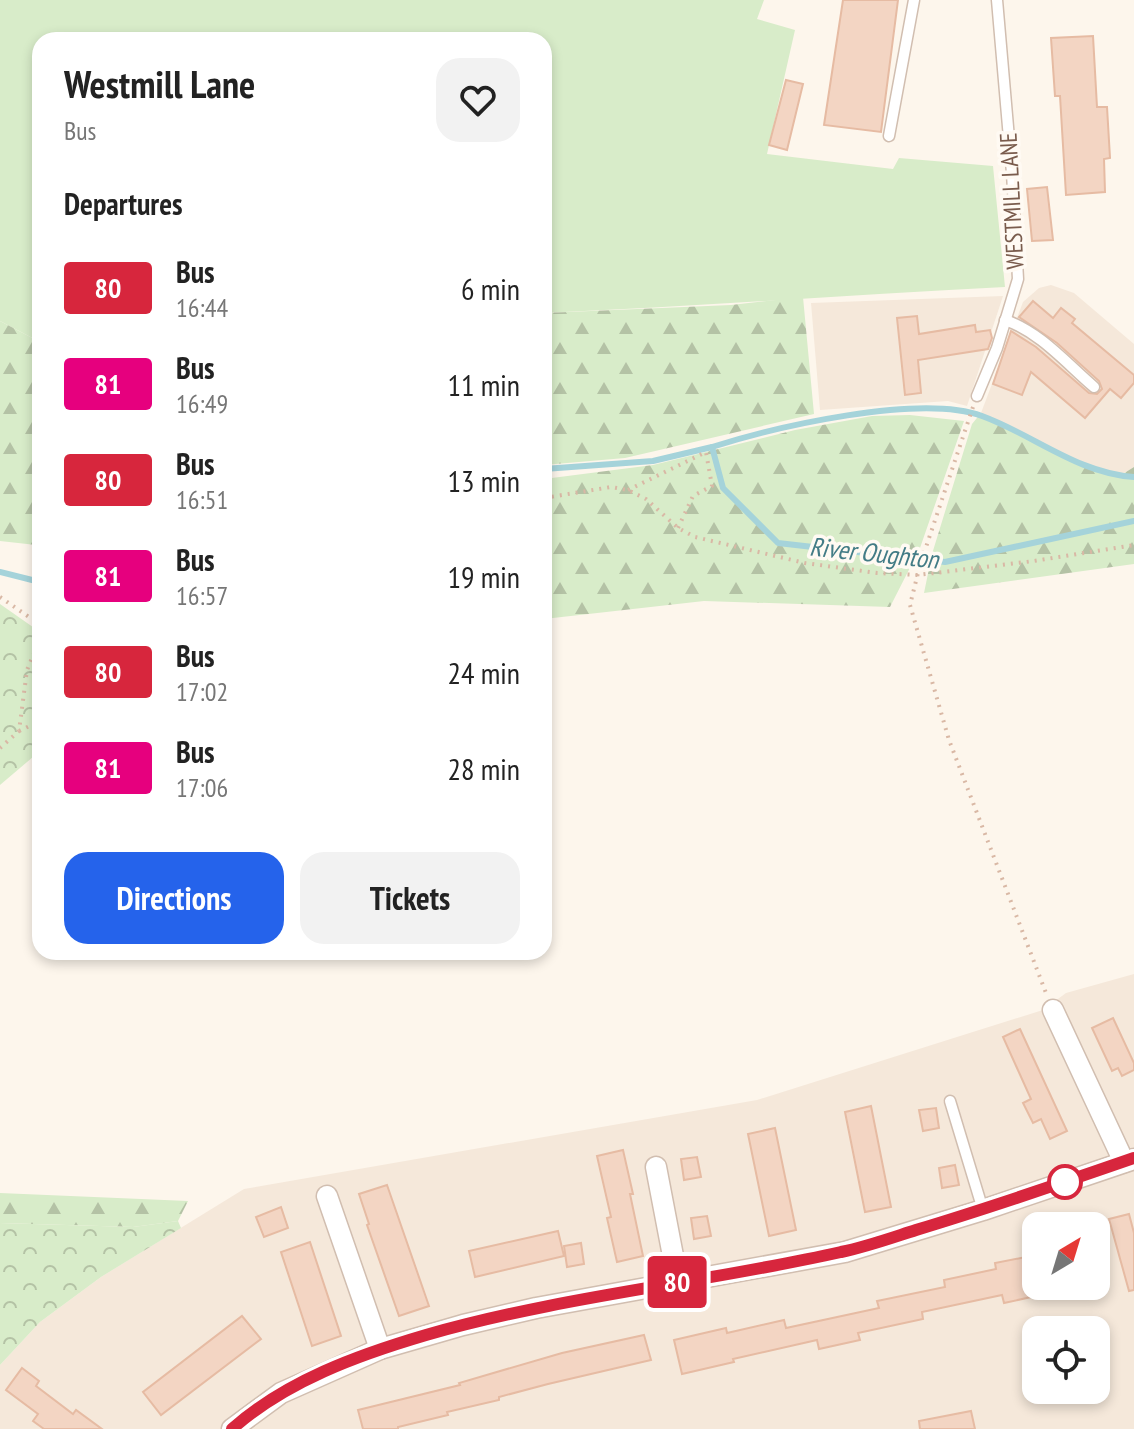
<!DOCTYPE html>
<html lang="en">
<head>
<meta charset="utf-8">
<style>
	body { margin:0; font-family:"PT Sans Narrow",sans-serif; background:#f2f2f2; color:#222; height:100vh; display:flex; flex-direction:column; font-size:30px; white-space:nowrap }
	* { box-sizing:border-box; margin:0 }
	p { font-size:26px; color:#767676 }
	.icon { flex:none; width:44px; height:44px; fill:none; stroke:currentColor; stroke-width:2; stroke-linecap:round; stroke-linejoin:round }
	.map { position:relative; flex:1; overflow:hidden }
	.side { position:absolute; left:32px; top:32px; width:520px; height:928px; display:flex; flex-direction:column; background:#fff; border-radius:24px; box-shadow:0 4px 12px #0003 }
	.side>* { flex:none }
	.badge { padding:0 16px; border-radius:6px; font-size:28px; line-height:52px }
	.needle { width:52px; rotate:38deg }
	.fabs { position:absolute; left:1022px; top:1212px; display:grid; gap:16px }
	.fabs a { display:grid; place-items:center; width:88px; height:88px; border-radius:16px; background:#fff; box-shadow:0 4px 12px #0003; font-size:40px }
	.map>.badge { position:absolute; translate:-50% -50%; box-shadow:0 0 0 4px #fff }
	h2 { padding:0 32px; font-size:30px; line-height:72px }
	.round { display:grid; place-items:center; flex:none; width:84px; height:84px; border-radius:24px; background:#f2f2f2 }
	.overview { display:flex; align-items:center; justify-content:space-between; height:136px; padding:0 32px }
	h1 { font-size:38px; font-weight:800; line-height:60px }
	.primary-button { display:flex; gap:16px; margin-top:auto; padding:16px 32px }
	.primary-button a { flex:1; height:92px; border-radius:24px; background:#2563eb; color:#fff; font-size:32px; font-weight:800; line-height:92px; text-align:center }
	.primary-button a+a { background:#f2f2f2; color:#222 }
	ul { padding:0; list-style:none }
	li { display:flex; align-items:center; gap:24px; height:96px; padding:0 32px }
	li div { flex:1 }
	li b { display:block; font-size:30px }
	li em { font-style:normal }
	li .badge { min-width:88px; font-weight:700; text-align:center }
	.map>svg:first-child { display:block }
	.residential { fill:#f5e8da; fill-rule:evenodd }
	.grass { fill:#d8ecc9 }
	.forest { fill:url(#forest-firs) }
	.park { fill:url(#park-crowns) }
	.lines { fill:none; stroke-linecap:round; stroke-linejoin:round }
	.stream { stroke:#a5d3da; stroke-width:6 }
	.building { fill:#f3d5c3; stroke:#e6bba3; stroke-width:2 }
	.lane-casing { stroke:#d1beb0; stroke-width:13 }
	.street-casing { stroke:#d1beb0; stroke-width:23 }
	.path { stroke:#d9b8a5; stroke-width:4; stroke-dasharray:2 6; stroke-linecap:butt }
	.lane { stroke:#fff; stroke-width:10 }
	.street { stroke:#fff; stroke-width:20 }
	.line-casing { stroke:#fff; stroke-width:18 }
	.line { stroke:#d7263d; stroke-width:12 }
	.stop-dot { fill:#fff; stroke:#d7263d; stroke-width:4 }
	.labels { text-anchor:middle; stroke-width:7; stroke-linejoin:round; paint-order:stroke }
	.street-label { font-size:24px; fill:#7a5c4d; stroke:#fffaf3 }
	.water-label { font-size:26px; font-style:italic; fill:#437c86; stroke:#fffaf3 }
</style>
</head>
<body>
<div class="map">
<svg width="1134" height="1429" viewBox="0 0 1134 1429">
	<defs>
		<pattern id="forest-firs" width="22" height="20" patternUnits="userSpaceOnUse" patternTransform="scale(2)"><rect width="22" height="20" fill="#d8ecc9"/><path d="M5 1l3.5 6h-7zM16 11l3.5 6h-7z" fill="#b4c2a5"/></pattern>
		<pattern id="park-crowns" width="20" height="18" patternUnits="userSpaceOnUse" patternTransform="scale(2)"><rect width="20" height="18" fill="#d8ecc9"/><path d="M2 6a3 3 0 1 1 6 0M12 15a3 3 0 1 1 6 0" fill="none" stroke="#b4c2a5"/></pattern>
	</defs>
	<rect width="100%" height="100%" fill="#fdf6ec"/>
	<g class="residential">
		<polygon points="1051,285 1074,293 1134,344 1134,467 1121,475 1081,463 981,413 1023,302 1039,288"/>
		<polygon points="1003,296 967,406 948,401 820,410 811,303"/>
		<path d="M1134,974V1429H0V1365L40,1322L101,1277L244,1189L757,1100L1043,1010L1066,993ZM1036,1226H1096V1286H1036ZM1036,1330H1096V1390H1036Z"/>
	</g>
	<path class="grass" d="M0,0H764L757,19L795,30L767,154L893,169L899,158L993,166L1005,287C851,295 698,306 544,313V40H40V342L0,321Z"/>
	<g class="forest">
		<polygon points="803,297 814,414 625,458 544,465 544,313 731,305"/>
		<polygon points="0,321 40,342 40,543 36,545 0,541"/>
		<polygon points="981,413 1081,463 1121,475 1134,467 1134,564 924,593 932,554 972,424"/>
		<polygon points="910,415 964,421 920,548 890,607 704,601 544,619 544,479 653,465 795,430 872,416"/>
		<polygon points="0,1193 188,1201 178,1221 133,1227 0,1223"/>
	</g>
	<g class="park">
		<polygon points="0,604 40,632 40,751 0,785"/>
		<polygon points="178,1221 181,1228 101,1277 40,1322 0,1365 0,1223 133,1227"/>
	</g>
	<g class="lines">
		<g class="stream">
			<path d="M712,447C775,427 920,393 982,416C1034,435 1077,473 1134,477"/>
			<polyline points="544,469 653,461 712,447 723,488 778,543 945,562 1134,521"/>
			<polyline points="0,572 40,582"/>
		</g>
	</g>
	<g class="building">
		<polygon points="843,0 898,0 881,132 824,125"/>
		<polygon points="1093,36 1097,107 1107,107 1110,158 1104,159 1105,192 1066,195 1060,96 1055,96 1051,38"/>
		<polygon points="786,80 803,84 787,150 769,145"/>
		<polygon points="1047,187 1053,240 1032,241 1027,189"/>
		<polygon points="1033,301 1053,318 1061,308 1075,319 1072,323 1134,375 1134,383 1121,398 1110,389 1085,418 1031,372 1022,395 993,384 1011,331 1036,347 1089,393 1097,394 1102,389 1099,381 1057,343 1019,317"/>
		<polygon points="917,316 919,334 975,325 976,332 990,330 992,338 988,349 918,360 921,393 905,395 897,318"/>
		<polygon points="1113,1018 1134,1063 1134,1070 1122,1076 1118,1068 1112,1071 1092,1028"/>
		<polygon points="1020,1029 1067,1131 1050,1139 1041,1119 1033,1123 1023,1103 1031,1099 1003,1037"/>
		<polygon points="871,1106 891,1207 865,1212 845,1112"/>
		<polygon points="936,1108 939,1128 923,1131 919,1110"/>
		<polygon points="775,1128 796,1230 769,1236 748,1134"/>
		<polygon points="623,1150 633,1194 630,1194 643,1256 617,1262 607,1218 611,1217 597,1156"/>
		<polygon points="697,1157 701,1177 684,1180 681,1159"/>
		<polygon points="955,1165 959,1185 942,1188 939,1168"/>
		<polygon points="387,1185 429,1306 399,1316 367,1225 369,1224 359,1194"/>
		<polygon points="281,1207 288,1228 264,1237 256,1217"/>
		<polygon points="1129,1214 1134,1233 1134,1290 1129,1291 1109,1219"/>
		<polygon points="707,1216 711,1236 694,1239 691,1218"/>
		<polygon points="558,1231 564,1256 475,1277 469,1251"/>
		<polygon points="310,1242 341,1336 312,1346 281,1252"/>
		<polygon points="581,1243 584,1264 567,1267 564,1246"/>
		<polygon points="1036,1255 1036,1296 1004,1303 1002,1295 969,1302 922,1312 923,1319 858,1333 860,1340 819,1349 817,1340 733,1359 734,1362 682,1374 674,1340 726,1328 727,1333 784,1320 786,1328 879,1308 877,1301 945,1287 944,1280 996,1269 995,1263"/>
		<polygon points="242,1316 261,1339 161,1415 143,1392"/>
		<polygon points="644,1335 651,1360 548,1384 499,1397 499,1400 447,1412 448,1415 398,1427 398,1429 363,1429 358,1410 460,1385 459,1383 562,1353"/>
		<polygon points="22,1368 39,1381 36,1386 73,1414 76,1410 102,1429 44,1429 33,1421 38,1414 6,1390"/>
		<polygon points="971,1411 975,1429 920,1429 919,1421"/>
	</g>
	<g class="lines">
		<g class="lane-casing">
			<g id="lane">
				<polyline points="889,136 914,0"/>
				<path d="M1005,320C1040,332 1066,363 1094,387"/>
				<polyline points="977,396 997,348 1018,279 1012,173 997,0"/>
				<polyline points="950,1101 983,1210"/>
			</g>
		</g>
		<g class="street-casing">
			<g id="street">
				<polyline points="1053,1010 1124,1162"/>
				<polyline points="656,1167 678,1282"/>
				<polyline points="327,1196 380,1349"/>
				<polyline points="232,1429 281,1393 380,1349 463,1325 536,1308 845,1252 983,1210 1134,1159"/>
			</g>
		</g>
		<g class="path">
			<polyline points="973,407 920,565 910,605 949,740 1046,993"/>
			<polyline points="628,490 706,452 712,486 693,496 678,528"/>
			<polyline points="544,498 611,487 628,490 646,499 678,528 695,537 805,563 877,573 918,575 1034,561 1134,545"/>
			<polyline points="0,597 29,617 40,619"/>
			<polyline points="19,731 40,721"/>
			<polyline points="0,748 19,731 27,670 40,639"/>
		</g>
		<use href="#lane" class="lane"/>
		<use href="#street" class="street"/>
	</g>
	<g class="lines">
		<g class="line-casing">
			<path id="line" d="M232,1429C286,1381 358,1355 426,1335C562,1296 703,1283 841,1252C866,1247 891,1238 916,1230C989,1208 1062,1183 1134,1158"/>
		</g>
		<use href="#line" class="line"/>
	</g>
	<circle class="stop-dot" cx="1065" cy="1182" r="16"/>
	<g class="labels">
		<g class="street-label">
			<text transform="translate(1012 201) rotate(-93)" y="8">WESTMILL LANE</text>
		</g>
		<g class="water-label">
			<text transform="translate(874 553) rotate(6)" y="9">River Oughton</text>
		</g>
	</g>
</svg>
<div class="fabs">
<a><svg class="needle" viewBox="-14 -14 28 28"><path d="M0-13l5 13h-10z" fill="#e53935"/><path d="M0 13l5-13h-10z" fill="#767676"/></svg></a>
<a><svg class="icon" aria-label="locate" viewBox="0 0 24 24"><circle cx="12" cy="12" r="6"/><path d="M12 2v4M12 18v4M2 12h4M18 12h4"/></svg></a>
</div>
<b class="badge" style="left:677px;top:1282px;background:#d7263d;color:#fff">80</b>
<section class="side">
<div class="overview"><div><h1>Westmill Lane</h1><p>Bus</p></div><a class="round"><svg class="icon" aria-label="heart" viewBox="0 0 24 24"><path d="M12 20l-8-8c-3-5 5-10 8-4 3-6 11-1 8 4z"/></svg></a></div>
<h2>Departures</h2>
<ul>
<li><span class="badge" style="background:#d7263d;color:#fff">80</span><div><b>Bus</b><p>16:44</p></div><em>6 min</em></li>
<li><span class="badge" style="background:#e6007e;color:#fff">81</span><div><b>Bus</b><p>16:49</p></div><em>11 min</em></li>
<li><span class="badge" style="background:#d7263d;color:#fff">80</span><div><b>Bus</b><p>16:51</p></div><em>13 min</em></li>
<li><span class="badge" style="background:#e6007e;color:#fff">81</span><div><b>Bus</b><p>16:57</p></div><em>19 min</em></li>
<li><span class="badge" style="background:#d7263d;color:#fff">80</span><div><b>Bus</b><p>17:02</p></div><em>24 min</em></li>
<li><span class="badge" style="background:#e6007e;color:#fff">81</span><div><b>Bus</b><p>17:06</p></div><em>28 min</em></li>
</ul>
<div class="primary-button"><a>Directions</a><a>Tickets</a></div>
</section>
</div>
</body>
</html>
